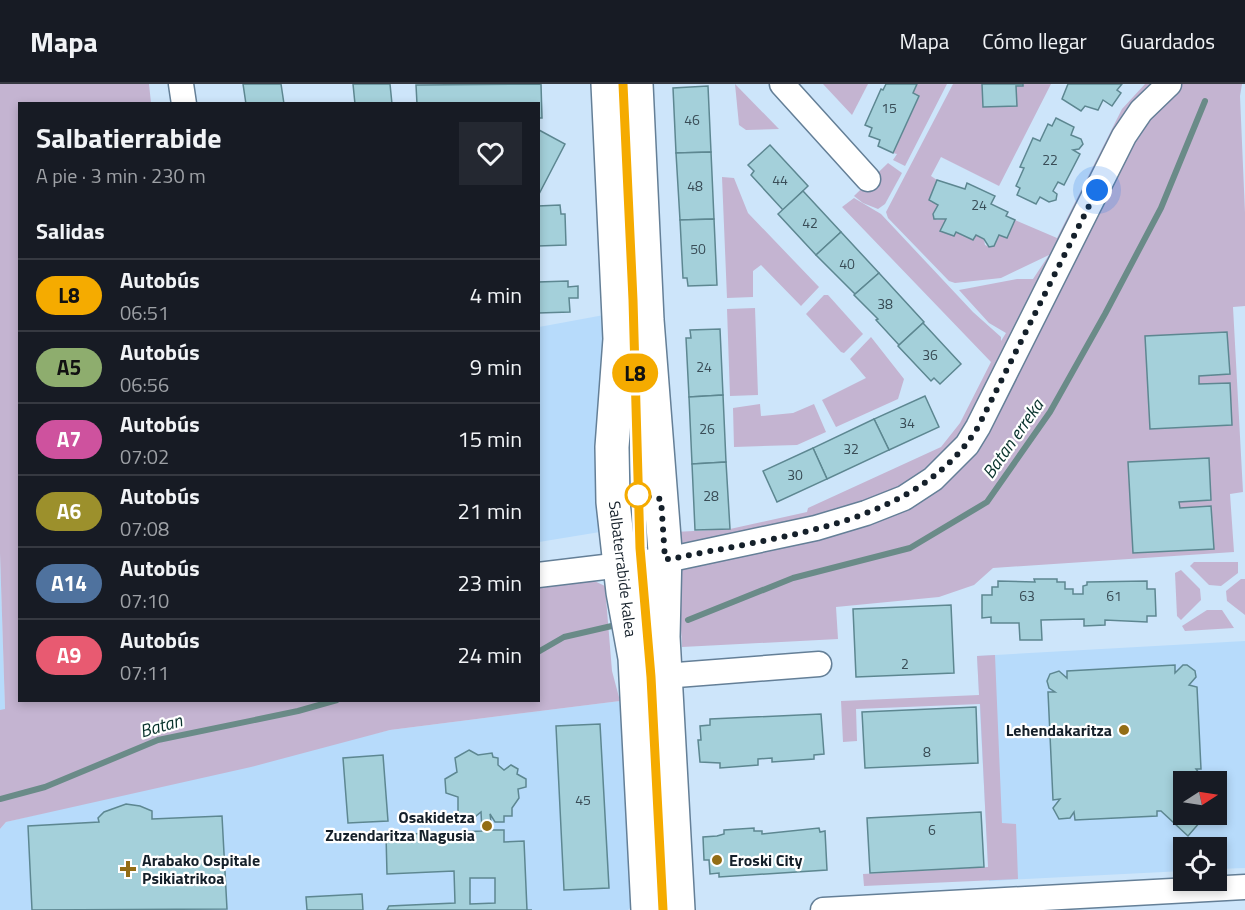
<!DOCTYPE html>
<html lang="es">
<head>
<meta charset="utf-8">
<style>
	body { margin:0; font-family:"Titillium Web",sans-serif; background:#242831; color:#f1f3f6; height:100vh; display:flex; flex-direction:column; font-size:22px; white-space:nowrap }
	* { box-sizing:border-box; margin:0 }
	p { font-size:20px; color:#9ea1a6 }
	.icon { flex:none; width:33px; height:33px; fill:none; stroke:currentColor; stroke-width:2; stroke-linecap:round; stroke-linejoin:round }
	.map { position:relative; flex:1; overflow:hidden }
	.details { position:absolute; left:18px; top:18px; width:522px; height:600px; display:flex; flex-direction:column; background:#171b24; border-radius:0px; box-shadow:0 3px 9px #0003 }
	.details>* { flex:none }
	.badge { padding:0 12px; border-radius:20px; font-size:21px; line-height:39px }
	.needle { width:39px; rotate:78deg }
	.buttons { position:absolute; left:1173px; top:687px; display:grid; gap:12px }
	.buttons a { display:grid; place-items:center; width:54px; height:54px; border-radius:0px; background:#171b24; box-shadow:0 3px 9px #0003; font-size:30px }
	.you { position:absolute; width:30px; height:30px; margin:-15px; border:4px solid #fff; border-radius:50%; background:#1a73e8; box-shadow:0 0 0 9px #1a73e833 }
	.map>.badge { position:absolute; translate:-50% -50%; box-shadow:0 0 0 3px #fff }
	h2 { padding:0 18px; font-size:22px; line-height:54px }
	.round { display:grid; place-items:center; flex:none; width:63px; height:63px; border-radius:0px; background:#242831 }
	.overview { display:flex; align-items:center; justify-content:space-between; height:102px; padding:0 18px }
	h1 { font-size:28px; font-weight:700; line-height:45px }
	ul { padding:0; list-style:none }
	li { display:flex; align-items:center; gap:18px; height:72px; padding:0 18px; border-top:2px solid #363941 }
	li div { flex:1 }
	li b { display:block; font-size:22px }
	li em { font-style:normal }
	li .badge { min-width:66px; font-weight:700; text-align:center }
	header { display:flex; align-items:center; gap:36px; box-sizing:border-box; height:84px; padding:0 30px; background:#171b24; border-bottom:2px solid #363941 }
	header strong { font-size:28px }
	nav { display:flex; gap:33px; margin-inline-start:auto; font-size:21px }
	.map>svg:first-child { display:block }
	.built { fill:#b7dbfb; fill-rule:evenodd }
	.green { fill:#c4b4d1 }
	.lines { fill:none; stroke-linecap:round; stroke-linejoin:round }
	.stream { stroke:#6a8b88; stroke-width:6 }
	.building { fill:#a4d0da; stroke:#5d8791; stroke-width:1.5; fill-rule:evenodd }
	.street-casing { stroke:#647f97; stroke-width:27 }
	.secondary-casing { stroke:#647f97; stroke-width:36 }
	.street { stroke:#fff; stroke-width:24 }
	.secondary { stroke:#fff; stroke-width:33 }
	.line-casing { stroke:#fff; stroke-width:14 }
	.line { stroke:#f5ab00; stroke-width:9 }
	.walk { stroke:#15202a; stroke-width:6; stroke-dasharray:0 10.8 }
	.stop-dot { fill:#fff; stroke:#f5ab00; stroke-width:3 }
	.poi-dot { fill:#936d15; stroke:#fff; stroke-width:2 }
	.labels { text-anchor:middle; stroke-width:4.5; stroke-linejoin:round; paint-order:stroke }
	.number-label { font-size:14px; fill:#394c56 }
	.street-label { font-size:16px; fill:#15202a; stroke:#fff }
	.poi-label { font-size:16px; font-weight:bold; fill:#15202a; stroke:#fff; text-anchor:end }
	.water-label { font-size:18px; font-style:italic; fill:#08322c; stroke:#fff }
</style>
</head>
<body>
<header>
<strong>Mapa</strong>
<nav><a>Mapa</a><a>Cómo llegar</a><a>Guardados</a></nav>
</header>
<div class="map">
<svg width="1245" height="826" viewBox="0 0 1245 826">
	<rect width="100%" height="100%" fill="#cde5fa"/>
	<g class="built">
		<polygon points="604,231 597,372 600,448 539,458 539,243"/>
		<polygon points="0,469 5,626 0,626"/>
		<path d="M1245,557V784L1217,785L1216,764H1184L1183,787L989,797L977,572ZM1184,698H1216V730H1184Z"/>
		<polygon points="620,617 634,820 628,826 0,826 0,745 6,738 390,646"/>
	</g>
	<g class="green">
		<polygon points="0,0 149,0 151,19 20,20 20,616 538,616 539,501 588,494 605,502 612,587 620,617 390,646 251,683 6,738 0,745 0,626 5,625 0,469"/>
		<polygon points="735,0 779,45 746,46 739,41"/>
		<polygon points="823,0 868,0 852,31"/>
		<polygon points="917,0 947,0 905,82 893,76 897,70 893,69 919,13 913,9"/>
		<polygon points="953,0 1051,0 999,102 941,73 931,92 937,96 929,116 938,121 933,133 937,136 946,135 940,147 954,152 956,148 973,156 976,151 984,155 985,161 990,163 994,162 999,151 1007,154 1015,136 1057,154 1122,25 1145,0 1242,0 1240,12 1245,129 1245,222 1233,223 1243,408 1230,410 1234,468 993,484 974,501 939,513 836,523 838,555 682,563 675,448 730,445 807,428 808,424 941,363 960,339 991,278 842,123 854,114 881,130 973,228 1001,253 1001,257 1006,249 989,239 959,206 1017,195 1033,195 1049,171 1001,194 955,199 949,197 888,134 886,128"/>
		<polygon points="888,79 902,89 885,120 878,125 863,119 854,112"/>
		<polygon points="722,93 734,94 748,129 819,203 801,222 761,181 753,187 753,213 727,214"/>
		<polygon points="824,211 828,211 863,250 844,269 841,268 806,230"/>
		<polygon points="755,224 758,311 730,312 727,225"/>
		<polygon points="871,253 904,295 898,315 836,343 822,316 866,294 850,275"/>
		<polygon points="760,320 761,332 793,329 814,320 826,348 797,361 734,363 733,324"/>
		<polygon points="1194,478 1238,478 1238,489 1221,502 1209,501 1190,482"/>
		<polygon points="1181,486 1200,505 1201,516 1181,536 1177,532 1175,489"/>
		<polygon points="1241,495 1245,495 1245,531 1227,517 1226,507"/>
		<polygon points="1207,526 1222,526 1234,544 1185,547 1182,542"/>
		<polygon points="995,571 1002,739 1016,740 1018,795 864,802 863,790 988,783 980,620 856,625 857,657 843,658 841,617 979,611 977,572"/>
	</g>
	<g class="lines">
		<g class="stream">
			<polyline points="688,536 793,494 910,464 987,418 1050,328 1105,230 1161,124 1205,17"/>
			<polyline points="538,568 564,553 616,541"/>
			<polyline points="0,715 45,703 158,656 298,627 337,616"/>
		</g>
	</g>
	<g class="building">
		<polygon points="243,0 281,0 284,20 246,20"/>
		<polygon points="353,0 390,0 392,20 355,20"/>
		<polygon points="541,0 542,34 538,34 538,20 417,20 416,1"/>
		<polygon points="886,0 917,0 913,9 919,12 893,69 878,62 880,56 869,52 872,44 865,41 881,5 883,6"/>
		<polygon points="982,0 1023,0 1023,2 1016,2 1017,22 983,23"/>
		<polygon points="1068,0 1122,0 1117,6 1121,9 1112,22 1103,16 1098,26 1085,22 1081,27 1062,15"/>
		<polygon points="708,2 711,68 676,69 673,4"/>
		<polygon points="1056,34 1074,43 1071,51 1081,55 1083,60 1079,65 1073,66 1080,70 1064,101 1058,98 1053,107 1057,110 1056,116 1049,118 1040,113 1036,120 1017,111 1020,104 1016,102 1024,84 1020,83 1033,54 1040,57 1048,40 1052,42"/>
		<polygon points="539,46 565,60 538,112 538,48"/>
		<polygon points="770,61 808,102 783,126 751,91 754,87 748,81"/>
		<polygon points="711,68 714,135 680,136 676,69"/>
		<polygon points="937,96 965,105 967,99 995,112 991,120 1008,128 1006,132 1015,136 1007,154 999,151 994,162 989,163 984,155 976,151 973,156 956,148 954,152 940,147 946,135 934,135 933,130 938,121 929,116"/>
		<polygon points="803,107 841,148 816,171 778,130"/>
		<polygon points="560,121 561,130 565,130 566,161 538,162 538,122"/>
		<polygon points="714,135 717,201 688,202 687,194 683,194 680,136"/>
		<polygon points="841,148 879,189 855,210 816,171"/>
		<polygon points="879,189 924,238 899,261 876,236 878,235 854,211"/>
		<polygon points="568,197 568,203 578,202 578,214 569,214 570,228 538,229 538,198"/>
		<polygon points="923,239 961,280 940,300 934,294 931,297 898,262"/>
		<polygon points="720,245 723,311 689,313 686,254 691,254 690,246"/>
		<polygon points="1227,248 1230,290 1199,292 1199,300 1230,299 1232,341 1150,345 1145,252"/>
		<polygon points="723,311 726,378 692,380 689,313"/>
		<polygon points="925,312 939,343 889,366 874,335"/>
		<polygon points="874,335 889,366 827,395 813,364"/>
		<polygon points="813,364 827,395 777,418 763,387"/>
		<polygon points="1209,374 1211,416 1179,418 1180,424 1211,422 1214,465 1133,469 1128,378"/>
		<polygon points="726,378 730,445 695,446 692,380"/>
		<polygon points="1034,495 1057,495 1057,498 1065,498 1065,505 1073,505 1073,510 1083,510 1083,502 1087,501 1087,498 1147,497 1147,505 1155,505 1156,532 1147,532 1147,538 1105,536 1105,541 1084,542 1084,535 1041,536 1042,556 1020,556 1019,539 991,539 991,533 982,534 982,511 992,511 992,503 998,503 998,497 1035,498"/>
		<polygon points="951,521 954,589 856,593 853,525"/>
		<polygon points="1175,581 1175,589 1183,581 1187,581 1195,587 1196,593 1189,601 1197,603 1201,685 1196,685 1206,698 1184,698 1184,730 1207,730 1188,752 1161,727 1157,727 1157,732 1075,736 1074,728 1070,734 1059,735 1053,724 1060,715 1053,716 1048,608 1055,608 1049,604 1047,597 1050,590 1059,587 1067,594 1067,587"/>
		<polygon points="976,623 978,679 865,684 862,628"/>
		<polygon points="821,630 824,670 814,671 814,675 772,678 772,674 758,675 758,681 720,684 720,679 700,678 698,656 701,656 700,642 710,641 710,635"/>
		<polygon points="600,640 609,804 564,806 556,642"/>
		<path d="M469,666L478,671L492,669L493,673L498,674V681L504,686L511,681L518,685L517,690L526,695V703L518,705L519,714L512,724V732H504V738H495L490,730L492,746H504V758L524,757L527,826H532H387L389,822L455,819L454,787L387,790L386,751L482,747L481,728L471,736L458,729V713L446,709L445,695L457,688L455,674ZM470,794H495V819L470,820Z"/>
		<polygon points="383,671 388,737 348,739 343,674"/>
		<polygon points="126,720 140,722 152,727 152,735 222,732 227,825 32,826 28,742 99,738 98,734 104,728"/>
		<polygon points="981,728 984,783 870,789 867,734"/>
		<polygon points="754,744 754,747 762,747 762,750 819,744 820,748 825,747 827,786 719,793 719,789 710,790 709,776 704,776 703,753 717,752 724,750 724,746"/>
		<polygon points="362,810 363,826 307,826 306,813"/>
	</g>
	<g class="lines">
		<g class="street-casing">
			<g id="street">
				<polyline points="181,0 184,20"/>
				<polyline points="782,0 868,95"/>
				<polyline points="538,491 671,475 816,444 866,429 904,414 933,395 967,361 978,343 1124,52 1141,27 1169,0"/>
				<polyline points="651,593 819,580"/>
				<polyline points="823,826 1245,803"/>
			</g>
		</g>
		<g class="secondary-casing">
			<g id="secondary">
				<polyline points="608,0 620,255 612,363 613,418 623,508 635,574 648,826"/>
				<polyline points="636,0 647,236 665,467 663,553 678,826"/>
			</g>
		</g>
		<use href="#street" class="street"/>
		<use href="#secondary" class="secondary"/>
	</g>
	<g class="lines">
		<g class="line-casing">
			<polyline id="line" points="623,0 633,216 640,464 651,593 663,826"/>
		</g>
		<use href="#line" class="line"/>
		<path class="walk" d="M638,411L661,415L665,475H671C776,452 917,443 978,343L1097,106"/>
	</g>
	<circle class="stop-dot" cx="638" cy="411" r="12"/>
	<g class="poi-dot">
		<circle cx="1124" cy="646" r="6"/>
		<circle cx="487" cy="742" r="6"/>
		<circle cx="717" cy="776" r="6"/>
		<path d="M125 776h6v6h6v6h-6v6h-6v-6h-6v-6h6z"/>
	</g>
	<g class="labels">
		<g class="number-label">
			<text x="889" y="29">15</text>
			<text x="692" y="41">46</text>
			<text x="1050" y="81">22</text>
			<text x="780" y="101">44</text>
			<text x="695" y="107">48</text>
			<text x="979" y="126">24</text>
			<text x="810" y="144">42</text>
			<text x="698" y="170">50</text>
			<text x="847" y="185">40</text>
			<text x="885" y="225">38</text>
			<text x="930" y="276">36</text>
			<text x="704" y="288">24</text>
			<text x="907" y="344">34</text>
			<text x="707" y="350">26</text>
			<text x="851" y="370">32</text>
			<text x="795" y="396">30</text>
			<text x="711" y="417">28</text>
			<text x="1027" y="517">63</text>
			<text x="1114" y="517">61</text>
			<text x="905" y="585">2</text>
			<text x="927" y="673">8</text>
			<text x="583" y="721">45</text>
			<text x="932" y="751">6</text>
		</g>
		<g class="street-label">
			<text transform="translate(623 485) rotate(83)" y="6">Salbaterrabide kalea</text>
		</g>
		<g class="poi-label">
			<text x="1112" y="652">Lehendakaritza</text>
			<text x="475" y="739">Osakidetza<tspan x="475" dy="18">Zuzendaritza Nagusia</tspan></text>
			<text x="142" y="782" text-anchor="start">Arabako Ospitale<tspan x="142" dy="18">Psikiatrikoa</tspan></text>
			<text x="729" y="782" text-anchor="start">Eroski City</text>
		</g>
		<g class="water-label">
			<text transform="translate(1013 355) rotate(-55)" y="6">Batan erreka</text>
			<text transform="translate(161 642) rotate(-16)" y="6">Batan</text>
		</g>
	</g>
</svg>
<div class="buttons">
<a><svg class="needle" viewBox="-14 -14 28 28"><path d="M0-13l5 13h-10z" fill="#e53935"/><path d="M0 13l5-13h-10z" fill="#9ea1a6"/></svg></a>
<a><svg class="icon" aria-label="locate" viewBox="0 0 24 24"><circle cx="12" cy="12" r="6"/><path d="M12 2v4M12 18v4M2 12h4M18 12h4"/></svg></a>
</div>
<div class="you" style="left:1097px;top:106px"></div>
<b class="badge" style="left:635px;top:289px;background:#f5ab00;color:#111">L8</b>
<section class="details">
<div class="overview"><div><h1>Salbatierrabide</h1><p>A pie · 3 min · 230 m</p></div><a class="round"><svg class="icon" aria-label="heart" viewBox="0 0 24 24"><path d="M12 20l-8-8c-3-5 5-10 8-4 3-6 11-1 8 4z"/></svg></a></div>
<h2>Salidas</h2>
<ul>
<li><span class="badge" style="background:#f5ab00;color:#111">L8</span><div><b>Autobús</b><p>06:51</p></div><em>4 min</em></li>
<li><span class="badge" style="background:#8ead6e;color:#111">A5</span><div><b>Autobús</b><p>06:56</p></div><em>9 min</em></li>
<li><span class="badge" style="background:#ce529e;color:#fff">A7</span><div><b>Autobús</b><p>07:02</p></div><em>15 min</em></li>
<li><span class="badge" style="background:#9c902c;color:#fff">A6</span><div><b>Autobús</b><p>07:08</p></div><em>21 min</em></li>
<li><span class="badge" style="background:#4f729e;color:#fff">A14</span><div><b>Autobús</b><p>07:10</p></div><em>23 min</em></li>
<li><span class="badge" style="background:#e85a71;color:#fff">A9</span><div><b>Autobús</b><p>07:11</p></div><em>24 min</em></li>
</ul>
</section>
</div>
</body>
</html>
